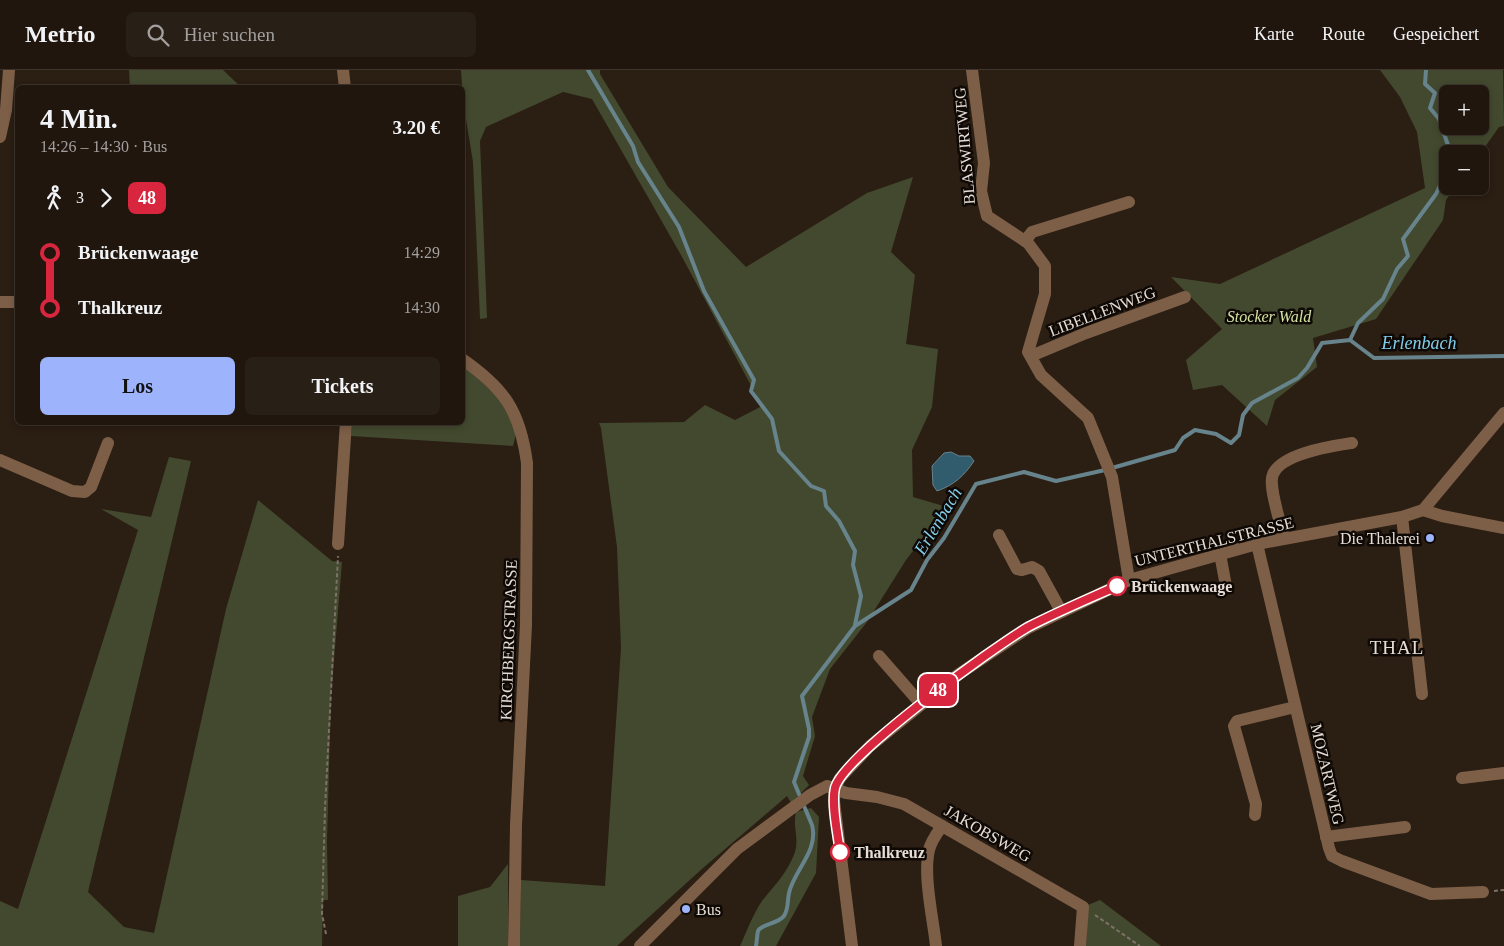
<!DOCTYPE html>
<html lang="de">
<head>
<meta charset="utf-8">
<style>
	body { margin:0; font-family:Georgia,serif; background:#281f17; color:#f1f3f6; height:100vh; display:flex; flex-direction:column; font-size:19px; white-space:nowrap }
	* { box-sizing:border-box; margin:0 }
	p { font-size:16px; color:#a29f9e }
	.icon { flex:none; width:28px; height:28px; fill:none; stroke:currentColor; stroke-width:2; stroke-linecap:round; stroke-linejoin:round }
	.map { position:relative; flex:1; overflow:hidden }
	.side { position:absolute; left:15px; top:15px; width:450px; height:340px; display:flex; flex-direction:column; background:#20160e; border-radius:8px; box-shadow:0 2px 8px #0003,0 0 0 1px #3d352e }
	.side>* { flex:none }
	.badge { padding:0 10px; border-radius:8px; font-size:18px; line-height:32px }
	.tools { position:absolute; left:1439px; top:15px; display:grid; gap:10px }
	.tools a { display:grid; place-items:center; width:50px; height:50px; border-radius:8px; background:#20160e; box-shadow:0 2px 8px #0003,0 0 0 1px #3d352e; font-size:25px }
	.map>.badge { position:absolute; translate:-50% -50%; box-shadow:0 0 0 2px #fff }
	.legs { display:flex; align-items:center; gap:8px; height:55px; padding:0 25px; font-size:16px }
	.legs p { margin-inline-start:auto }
	.head { display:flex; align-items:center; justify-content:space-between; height:85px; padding:0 25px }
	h1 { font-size:28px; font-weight:700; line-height:38px }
	.button { display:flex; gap:10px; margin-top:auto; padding:10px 25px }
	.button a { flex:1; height:58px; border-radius:8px; background:#9db4fd; color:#111; font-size:20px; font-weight:700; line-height:58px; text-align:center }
	.button a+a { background:#281f17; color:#f1f3f6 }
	ul { padding:0 25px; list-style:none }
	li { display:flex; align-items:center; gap:18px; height:55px; font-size:19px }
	li i { display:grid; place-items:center; width:8px; height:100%; margin:0 6px; background:currentColor }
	li i::after { content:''; width:12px; height:12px; margin:-6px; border:4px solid; border-radius:50%; background:#20160e }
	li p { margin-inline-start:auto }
	li:first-child i { background:linear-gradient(#0000 50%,currentColor 0) }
	li:last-child i { background:linear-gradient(currentColor 50%,#0000 0) }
	header { display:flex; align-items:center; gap:30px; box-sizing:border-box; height:70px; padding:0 25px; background:#20160e; border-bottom:1px solid #3d352e }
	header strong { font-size:24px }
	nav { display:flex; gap:28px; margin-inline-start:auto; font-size:18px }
	.search { width:350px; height:45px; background:#281f17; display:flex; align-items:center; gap:12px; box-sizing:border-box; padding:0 18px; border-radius:8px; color:#a29f9e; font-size:19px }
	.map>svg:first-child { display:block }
	.green { fill:#42492e; fill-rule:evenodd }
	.water { fill:#305c6d; stroke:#67838c }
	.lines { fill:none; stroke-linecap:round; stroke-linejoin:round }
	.stream { stroke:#67838c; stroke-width:4 }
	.path { stroke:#7d7168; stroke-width:2; stroke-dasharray:4 2.5; stroke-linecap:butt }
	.minor { stroke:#7d5f48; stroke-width:12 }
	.line-1-casing { stroke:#fff; stroke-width:11 }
	.line-1 { stroke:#d7263d; stroke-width:8 }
	.poi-dot { fill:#9db4fd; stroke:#0f0905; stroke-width:2 }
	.stop-1-dot { fill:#fff; stroke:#d7263d; stroke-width:2.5 }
	.labels { text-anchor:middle; stroke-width:5; stroke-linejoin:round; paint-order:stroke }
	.street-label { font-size:16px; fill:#e6ddd6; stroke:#0f0905 }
	.park-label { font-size:16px; font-style:italic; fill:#d3e3a2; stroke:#0f0905 }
	.poi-label { font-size:16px; fill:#e6ddd6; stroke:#0f0905; text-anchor:end }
	.stop-label { font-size:16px; font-weight:bold; fill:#e6ddd6; stroke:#0f0905; text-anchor:start }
	.water-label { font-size:18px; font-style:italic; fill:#82cdec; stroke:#0f0905 }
	.quarter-label { font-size:19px; letter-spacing:1px; fill:#e6ddd6; stroke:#0f0905 }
</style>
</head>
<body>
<header>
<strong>Metrio</strong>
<div class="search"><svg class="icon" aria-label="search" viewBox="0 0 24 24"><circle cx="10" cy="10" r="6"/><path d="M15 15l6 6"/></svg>Hier suchen</div>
<nav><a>Karte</a><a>Route</a><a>Gespeichert</a></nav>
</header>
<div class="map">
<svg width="1504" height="876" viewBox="0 0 1504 876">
	<rect width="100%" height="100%" fill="#2b1e13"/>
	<g class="green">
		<polygon points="129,0 223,0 241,17 130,17"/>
		<polygon points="461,0 600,0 600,4 668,117 746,197 867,123 913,107 891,182 915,205 906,274 938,279 932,337 912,380 913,427 947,437 906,490 867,552 830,599 812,647 815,666 803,706 809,715 791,733 787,726 703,798 617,876 520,876 521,810 605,816 621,578 617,477 601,358 599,353 684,352 705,335 735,350 762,336 681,185 592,29 563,22 486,57 480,71 487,248 480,249 473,92 463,31"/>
		<path d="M1380,0H1503L1504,56L1499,57L1480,84H1448V116H1456L1446,130L1443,150L1376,249L1313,268L1317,297L1275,330L1267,356L1222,315L1193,320L1186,290L1222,259L1171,207L1220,214L1425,118L1417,62L1400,27ZM1448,24H1480V56H1448Z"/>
		<polygon points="463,294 506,335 516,364 513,376 351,366 352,353 462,352"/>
		<polygon points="169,387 191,391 88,822 124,857 154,863 226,539 258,430 332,491 342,492 331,627 327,771 328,830 323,830 322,876 0,876 0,831 18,839 138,460 101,439 151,447"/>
		<path d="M811,738L819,747L816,803L776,876H740C747,861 753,844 762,831C773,817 786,804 793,787C801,770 792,759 796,742Z"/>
		<polygon points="508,794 508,876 458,876 458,826 490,817"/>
		<polygon points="1100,830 1161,876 1086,876 1088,835"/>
	</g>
	<path class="water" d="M951,382L959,386H970L974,391C964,406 954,415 937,421L933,415L932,396L944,383Z"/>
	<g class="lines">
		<g class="stream">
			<polyline points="588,0 633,76 638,92 679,157 704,221 754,310 751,321 772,349 779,381 811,416 824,421 826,436 839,451 855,481 853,495 861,526 855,555"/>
			<polyline points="1426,0 1425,14 1435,23 1430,38 1439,49 1451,84"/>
			<polyline points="1350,270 1358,253 1383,229 1397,199 1408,186 1403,169 1436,124 1448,98"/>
			<polyline points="1112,398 1175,380 1183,368 1195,360 1216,364 1231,373 1239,365 1243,345 1252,333 1298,308 1307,298 1322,273 1350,270 1374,288 1504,286"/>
			<path d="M756,876C757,871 757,865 758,861C761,854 778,854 784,846C789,838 787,832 789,823C794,800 819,781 812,755L794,712L809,667V659L802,626L855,556L911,520L927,490L944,468L976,414L1024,402L1056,411L1105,400"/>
		</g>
		<g class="path">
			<polyline points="1494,821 1504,820"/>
			<polyline points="1095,845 1140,876"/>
			<polyline points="326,864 322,844 325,738 338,486"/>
		</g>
		<g class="minor">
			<polyline points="343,0 345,18"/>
			<polyline points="972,0 984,93 981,121 987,146 1028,173 1045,196 1045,224 1028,282 1041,305 1088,348 1112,407 1129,510"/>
			<polyline points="0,67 6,40 9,0"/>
			<polyline points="1025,171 1032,162 1129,132"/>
			<polyline points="0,232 18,232"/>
			<polyline points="1031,286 1086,263 1185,227"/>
			<path d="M462,289C505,319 520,341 527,393L526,555L516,755L514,876"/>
			<polyline points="0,390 72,421 85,422 91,417 108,373"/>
			<polyline points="1423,440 1442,446 1504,458"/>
			<polyline points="1402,447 1422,624"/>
			<polyline points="999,465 1017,499 1022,500 1032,497 1039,501 1061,541"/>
			<path d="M1284,468C1281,454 1270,422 1272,408C1276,384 1332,376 1352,373"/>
			<polyline points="338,474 346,352"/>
			<polyline points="1257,474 1329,778 1332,786 1342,791 1431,824 1483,822"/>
			<polyline points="1220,484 1226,516"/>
			<polyline points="879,586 921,634"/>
			<polyline points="1462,708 1504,703"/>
			<polyline points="1255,745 1256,734 1234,656 1237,651 1295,637"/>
			<polyline points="1326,767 1405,757"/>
			<polyline points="640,876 737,779 810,725 827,716 846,723 877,727 904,734 1083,837 1080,876"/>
			<polyline points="852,876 834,731 835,718 840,708 870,676 959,604 1028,558 1129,510 1257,474 1402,447 1423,440 1504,343"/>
			<path d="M936,876C933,848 923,806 929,780C931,771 937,763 942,756"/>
		</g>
	</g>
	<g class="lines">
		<g class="line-1-casing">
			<path id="line-1" d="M840,782C838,766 831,734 835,718C843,686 994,577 1028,557C1057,542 1088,529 1117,516"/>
		</g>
		<use href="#line-1" class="line-1"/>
	</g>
	<g class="poi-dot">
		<circle cx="1430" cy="468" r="5"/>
		<circle cx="686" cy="839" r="5"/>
	</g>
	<g class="stop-1-dot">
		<circle cx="1117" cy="516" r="9"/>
		<circle cx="840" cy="782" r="9"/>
	</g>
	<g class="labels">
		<g class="street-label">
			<text transform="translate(964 76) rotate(-95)" y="6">BLASWIRTWEG</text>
			<text transform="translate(1102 241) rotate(-21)" y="6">LIBELLENWEG</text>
			<text transform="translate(1214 471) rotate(-14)" y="6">UNTERTHALSTRASSE</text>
			<text transform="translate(508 570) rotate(-88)" y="6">KIRCHBERGSTRASSE</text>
			<text transform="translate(1328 704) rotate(77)" y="6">MOZARTWEG</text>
			<text transform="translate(988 763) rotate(30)" y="6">JAKOBSWEG</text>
		</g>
		<g class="park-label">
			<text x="1269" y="252">Stocker Wald</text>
		</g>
		<g class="poi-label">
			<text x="1420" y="474">Die Thalerei</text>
			<text x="696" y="845" text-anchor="start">Bus</text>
		</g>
		<g class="stop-label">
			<text x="1131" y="522">Brückenwaage</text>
			<text x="854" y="788">Thalkreuz</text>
		</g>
		<g class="water-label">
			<text x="1419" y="279">Erlenbach</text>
			<text transform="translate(938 451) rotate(-59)" y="6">Erlenbach</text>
		</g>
		<g class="quarter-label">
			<text x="1397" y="584">THAL</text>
		</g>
	</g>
</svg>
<div class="tools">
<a>+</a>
<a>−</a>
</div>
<b class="badge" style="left:938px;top:620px;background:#d7263d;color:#fff">48</b>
<section class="side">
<div class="head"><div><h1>4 Min.</h1><p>14:26 – 14:30 · Bus</p></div><b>3.20 €</b></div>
<div class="legs"><svg class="icon" aria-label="walk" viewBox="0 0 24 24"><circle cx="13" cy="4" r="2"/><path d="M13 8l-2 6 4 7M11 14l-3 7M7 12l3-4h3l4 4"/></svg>3<svg class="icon" aria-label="forward" viewBox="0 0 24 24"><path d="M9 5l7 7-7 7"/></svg><b class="badge" style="background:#d7263d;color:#fff">48</b></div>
<ul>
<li><i style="color:#d7263d"></i><b>Brückenwaage</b><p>14:29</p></li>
<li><i style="color:#d7263d"></i><b>Thalkreuz</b><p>14:30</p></li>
</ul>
<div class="button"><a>Los</a><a>Tickets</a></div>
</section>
</div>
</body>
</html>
